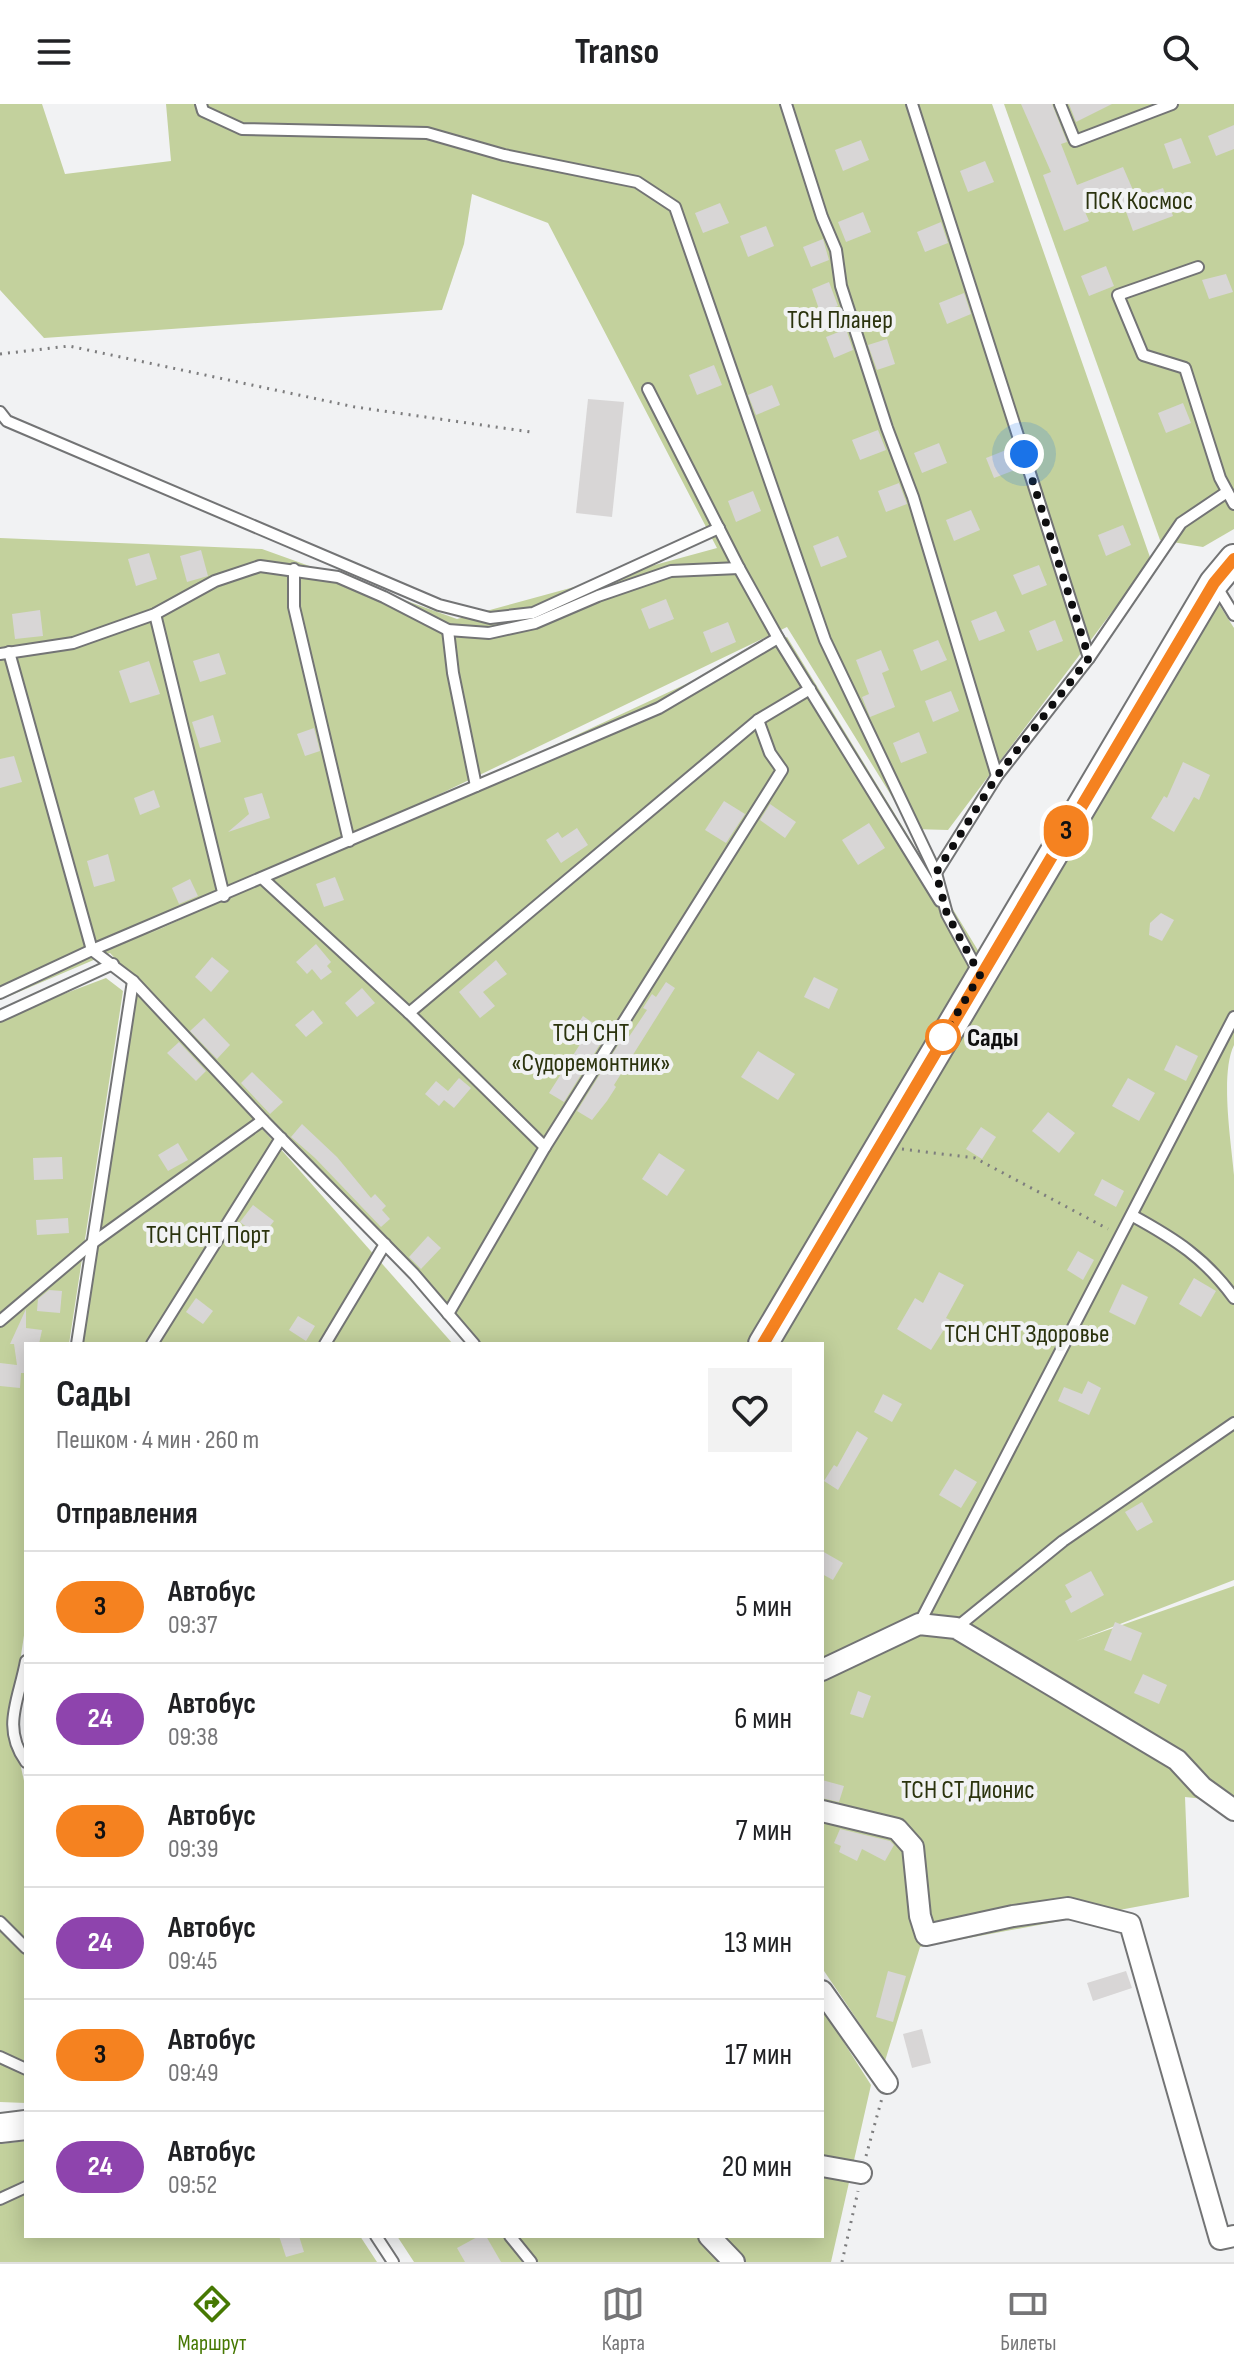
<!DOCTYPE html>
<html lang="ru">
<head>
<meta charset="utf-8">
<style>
	body { margin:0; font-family:"Sofia Sans Condensed",sans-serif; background:#f2f2f2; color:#202124; height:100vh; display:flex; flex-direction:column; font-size:30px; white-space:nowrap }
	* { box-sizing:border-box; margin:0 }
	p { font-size:26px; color:#757577 }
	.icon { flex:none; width:44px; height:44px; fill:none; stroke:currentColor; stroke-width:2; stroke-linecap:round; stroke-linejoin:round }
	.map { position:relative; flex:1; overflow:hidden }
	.details { position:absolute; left:24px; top:1238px; width:800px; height:896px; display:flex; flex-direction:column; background:#fff; border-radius:0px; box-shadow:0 4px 20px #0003 }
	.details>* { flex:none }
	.badge { padding:0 16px; border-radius:26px; font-size:28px; line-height:52px }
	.you { position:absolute; width:40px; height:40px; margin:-20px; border:6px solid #fff; border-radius:50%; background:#1a73e8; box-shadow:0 0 0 12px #1a73e833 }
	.map>.badge { position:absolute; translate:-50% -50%; box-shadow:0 0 0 4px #fff }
	h2 { padding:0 32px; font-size:30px; line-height:72px }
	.round { display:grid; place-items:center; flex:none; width:84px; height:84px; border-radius:0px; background:#f2f2f2 }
	.summary { display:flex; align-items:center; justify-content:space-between; height:136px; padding:0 32px }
	h1 { font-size:38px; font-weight:700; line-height:60px }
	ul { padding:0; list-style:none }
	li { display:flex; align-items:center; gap:24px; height:112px; padding:0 32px; border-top:2px solid #e0e0e0 }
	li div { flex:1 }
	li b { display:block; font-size:30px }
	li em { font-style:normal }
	li .badge { min-width:88px; font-weight:700; text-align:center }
	header { display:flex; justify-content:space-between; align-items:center; height:104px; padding:0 32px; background:#fff; font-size:36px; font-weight:700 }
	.dock { display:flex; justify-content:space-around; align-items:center; height:112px; border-top:2px solid #e0e0e0; background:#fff; font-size:22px; color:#757577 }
	.dock a { display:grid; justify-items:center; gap:4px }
	.dock .on { color:#467802 }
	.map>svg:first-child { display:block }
	.green { fill:#c3d19d }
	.building { fill:#d8d6d6 }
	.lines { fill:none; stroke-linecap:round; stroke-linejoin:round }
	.lane-casing { stroke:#737475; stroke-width:14 }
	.street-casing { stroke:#737475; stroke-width:24 }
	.secondary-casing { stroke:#737475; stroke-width:32 }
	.path { stroke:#7d7d7e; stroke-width:3; stroke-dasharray:2 6; stroke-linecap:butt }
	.lane { stroke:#fff; stroke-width:10 }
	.street { stroke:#fff; stroke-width:20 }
	.secondary { stroke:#fff; stroke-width:28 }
	.line-casing { stroke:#fff; stroke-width:18 }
	.line { stroke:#f58220; stroke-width:12 }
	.walk { stroke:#0e0e0f; stroke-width:8; stroke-dasharray:0 14.4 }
	.stop-dot { fill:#fff; stroke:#f58220; stroke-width:4 }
	.labels { text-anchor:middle; stroke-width:8; stroke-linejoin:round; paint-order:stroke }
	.park-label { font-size:26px; fill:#2b330e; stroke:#f1f2f3 }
	.stop-label { font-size:26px; font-weight:bold; fill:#0e0e0f; stroke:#f1f2f3; text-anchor:start }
</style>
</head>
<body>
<header><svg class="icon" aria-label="menu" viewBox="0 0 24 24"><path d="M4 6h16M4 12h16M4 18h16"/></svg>Transo<svg class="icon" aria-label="search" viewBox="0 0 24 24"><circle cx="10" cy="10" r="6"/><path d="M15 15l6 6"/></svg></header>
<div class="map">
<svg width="1234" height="2158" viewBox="0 0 1234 2158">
	<rect width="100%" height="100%" fill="#f1f2f3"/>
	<g class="green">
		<polygon points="0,0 42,0 65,70 171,57 166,0 992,0 1151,456 948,726 912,725 787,523 147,831 787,533 982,853 751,1240 473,1240 110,849 0,896 0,434 262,445 457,515 717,444 548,119 472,90 464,140 442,206 44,234 0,186"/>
		<polygon points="1004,0 1234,0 1234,425 1203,443 1160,436"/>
		<path d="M1213,491L1234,524V941C1220,970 1231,1037 1234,1071V1476L1076,1537L1234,1482V1698L1185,1693L1189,1793L920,1843L885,1957L822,1864V1572L923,1528L955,1531L1009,1543L943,1514L822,1558V1240H779Z"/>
		<polygon points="106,874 123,887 69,1240 26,1240 26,1518 11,1618 26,1686 26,1999 0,1998 0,914"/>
		<polygon points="136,887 286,1051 453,1240 77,1240"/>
		<polygon points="822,1904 871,1981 831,2158 414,2158 397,2132 822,2132"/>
		<polygon points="26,2037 26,2132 360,2132 377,2158 0,2158 0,2040"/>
	</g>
	<g class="building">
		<polygon points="1021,0 1052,0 1067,38 1061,40 1077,81 1123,63 1136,93 1163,84 1173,112 1133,127 1119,88 1083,103 1089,117 1064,127 1043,71 1051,68"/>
		<polygon points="1069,0 1112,0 1076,18"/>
		<polygon points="1234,21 1234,45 1216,52 1208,32"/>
		<polygon points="1181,34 1191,59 1173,65 1164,40"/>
		<polygon points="861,36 869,56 843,67 835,46"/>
		<polygon points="985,57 994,78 968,88 960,67"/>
		<polygon points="720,99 729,119 703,129 695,109"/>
		<polygon points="863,108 871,128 846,138 838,118"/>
		<polygon points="941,118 948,139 925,148 917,128"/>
		<polygon points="766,122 774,142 748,153 740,132"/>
		<polygon points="823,135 829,156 811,163 803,143"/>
		<polygon points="1106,162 1114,182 1089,192 1081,172"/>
		<polygon points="1226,170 1233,188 1209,195 1202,176"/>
		<polygon points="829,178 838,202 820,208 812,185"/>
		<polygon points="964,189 971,210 947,220 939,199"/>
		<polygon points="846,225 853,246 834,254 826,233"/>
		<polygon points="887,235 895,260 877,266 868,241"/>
		<polygon points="714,261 722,281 697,291 689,271"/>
		<polygon points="772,281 780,301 756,311 748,291"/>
		<polygon points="588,295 624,298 612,413 576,409"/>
		<polygon points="1183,299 1191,319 1166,329 1158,309"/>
		<polygon points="878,326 886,346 860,356 852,336"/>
		<polygon points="939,339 947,359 922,369 914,349"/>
		<polygon points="1011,344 1020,364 994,374 986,354"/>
		<polygon points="899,379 907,400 886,408 878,387"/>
		<polygon points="753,387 761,407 736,418 728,397"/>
		<polygon points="971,406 980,426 954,437 946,416"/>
		<polygon points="1123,421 1131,441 1106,452 1098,431"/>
		<polygon points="838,432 847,453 821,463 813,442"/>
		<polygon points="201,446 208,472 187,478 180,452"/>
		<polygon points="149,449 157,475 136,482 128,455"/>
		<polygon points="1039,461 1047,481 1022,491 1013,471"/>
		<polygon points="666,495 674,515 649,525 641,505"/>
		<polygon points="40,506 43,532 15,535 12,510"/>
		<polygon points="996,507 1005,527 979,537 971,517"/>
		<polygon points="1055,516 1063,537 1037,547 1029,527"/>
		<polygon points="728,518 736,538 711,549 703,528"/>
		<polygon points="938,536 947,556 921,567 913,546"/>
		<polygon points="881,546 889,566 882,569 895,603 870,613 862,593 869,590 856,556"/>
		<polygon points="219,549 226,570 200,578 193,557"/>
		<polygon points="149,557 160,590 130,599 119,567"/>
		<polygon points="951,587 959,607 933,618 925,597"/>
		<polygon points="213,611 221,638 200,644 192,618"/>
		<polygon points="314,624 320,647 305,652 297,630"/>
		<polygon points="919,628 927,649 901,659 893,639"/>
		<polygon points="14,652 22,678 0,684 0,655"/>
		<polygon points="1183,658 1210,671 1199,696 1194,693 1174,728 1151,714 1164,692 1167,694"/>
		<polygon points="154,686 160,703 140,711 134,694"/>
		<polygon points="262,689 270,714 228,728 249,710 244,694"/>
		<polygon points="724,697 745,710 726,739 705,726"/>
		<polygon points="770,700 796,718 785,734 760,716"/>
		<polygon points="869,719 885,744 858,761 842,736"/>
		<polygon points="577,724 588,741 561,759 546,736 558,728 562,734"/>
		<polygon points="108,750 115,777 94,783 87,757"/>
		<polygon points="335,773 344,796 324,803 316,780"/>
		<polygon points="190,775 198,792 179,800 172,784"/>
		<polygon points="1161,809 1174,816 1162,837 1149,831 1150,819"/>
		<polygon points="316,840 331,858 327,862 332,868 321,876 312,865 307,870 296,858"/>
		<polygon points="212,853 229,867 211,888 195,873"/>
		<polygon points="496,856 507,870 483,888 495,902 480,914 459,888"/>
		<polygon points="814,873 838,885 829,905 804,893"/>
		<polygon points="666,878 675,884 614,981 616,983 607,997 592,1016 577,1007 620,938 624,940 647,906 643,904 652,890 656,893"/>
		<polygon points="362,884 375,899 357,913 345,899"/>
		<polygon points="313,906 323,919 306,933 295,921"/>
		<polygon points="583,912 607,929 564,998 549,989 584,934 573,927"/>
		<polygon points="204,914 230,941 217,955 190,927"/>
		<polygon points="179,938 206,967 196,977 167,949"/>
		<polygon points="1176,941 1198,952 1186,977 1164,966"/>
		<polygon points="758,947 795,970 778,996 741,973"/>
		<polygon points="252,968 283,998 270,1010 241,979"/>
		<polygon points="459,974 471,984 454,1004 444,996 439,1002 425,990 436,977 448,987"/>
		<polygon points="1128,974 1155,989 1139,1017 1112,1002"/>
		<polygon points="1048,1008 1075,1029 1059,1049 1032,1027"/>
		<polygon points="302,1020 337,1053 371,1094 375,1090 386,1102 382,1106 390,1115 381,1123 315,1054 291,1033"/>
		<polygon points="981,1023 996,1033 982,1055 966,1045"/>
		<polygon points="178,1039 188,1056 168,1067 158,1051"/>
		<polygon points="659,1049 685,1066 667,1092 642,1075"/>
		<polygon points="62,1053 63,1075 34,1076 33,1054"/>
		<polygon points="1102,1075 1124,1087 1116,1103 1094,1091"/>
		<polygon points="253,1101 274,1117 261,1134 240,1118"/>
		<polygon points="68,1114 69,1129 37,1131 36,1116"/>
		<polygon points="428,1132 441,1144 421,1165 409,1153"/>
		<polygon points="1078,1147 1094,1156 1083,1176 1067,1166"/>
		<polygon points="939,1168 964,1181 946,1214 950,1216 931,1246 897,1225 915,1194 923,1199"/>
		<polygon points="1194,1174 1216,1187 1201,1213 1179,1200"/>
		<polygon points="1122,1180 1148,1193 1135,1221 1109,1208"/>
		<polygon points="49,1186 62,1187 60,1209 37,1207 38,1195"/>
		<polygon points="196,1194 213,1207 203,1220 186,1208"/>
		<polygon points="26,1205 26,1224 42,1226 39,1240 26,1240 26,1269 21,1269 20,1284 0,1282 0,1259 17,1261 14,1240 10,1240"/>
		<polygon points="298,1212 315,1222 306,1237 289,1226"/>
		<polygon points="1088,1277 1101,1284 1089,1311 1058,1297 1064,1283 1082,1290"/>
		<polygon points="883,1290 902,1300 892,1318 874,1308"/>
		<polygon points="857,1327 868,1334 838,1386 824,1377 834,1361 837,1363"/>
		<polygon points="955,1365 977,1378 961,1404 939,1391"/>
		<polygon points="1142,1398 1153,1418 1137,1427 1125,1408"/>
		<polygon points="822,1447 843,1459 833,1476 822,1470"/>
		<polygon points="1091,1467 1104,1491 1071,1509 1065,1497 1072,1493 1065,1481"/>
		<polygon points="1115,1518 1142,1529 1131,1557 1104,1546"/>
		<polygon points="1143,1570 1167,1581 1159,1600 1134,1589"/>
		<polygon points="858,1587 871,1592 863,1614 850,1610"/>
		<polygon points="822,1676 844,1682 839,1698 822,1694"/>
		<polygon points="840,1725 890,1737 894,1741 885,1757 862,1745 857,1757 839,1748 841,1742 834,1739"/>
		<polygon points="888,1867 906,1872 893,1918 876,1913"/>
		<polygon points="1126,1867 1132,1884 1093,1897 1087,1879"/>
		<polygon points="922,1925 931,1959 912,1964 903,1930"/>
		<polygon points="279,2132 299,2132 304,2148 286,2153"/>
		<polygon points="479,2132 486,2132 501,2158 465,2158 457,2144"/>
	</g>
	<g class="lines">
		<g class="lane-casing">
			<g id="lane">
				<polyline points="201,0 203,7 242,25 427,29 504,51 637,78 675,103 825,536 936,769 947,810 979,869"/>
				<polyline points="786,0 822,113 836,146 841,182 887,324 913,393 997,672"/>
				<polyline points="912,0 1089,554 997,672 936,769"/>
				<polyline points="1060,0 1075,37 1172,0"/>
				<polyline points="1198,163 1118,191 1143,251 1185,264 1220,374 1234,400"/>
				<polyline points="648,285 739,464 778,534 940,797"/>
				<polyline points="0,308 7,317 439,501 490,514 533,509 719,424"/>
				<polyline points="294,465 294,503 349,737"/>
				<polyline points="1215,480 1234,511"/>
				<polyline points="155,510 224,792"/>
				<polyline points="448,526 453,569 476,682"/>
				<polyline points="9,548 92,846 133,877 263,1016 414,1170 474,1240"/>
				<polyline points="0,550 73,539 155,510 215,477 260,462 338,473 384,493 448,526 489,529 535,519 598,492 671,467 739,464"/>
				<polyline points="1089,554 1181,419 1227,388"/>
				<polyline points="262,774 409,909 545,1043"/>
				<polyline points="0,889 92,846 659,604 778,534"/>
				<polyline points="409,909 758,616 810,585"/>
				<polyline points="0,912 113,860"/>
				<path d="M1133,1112C1175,1135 1205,1154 1234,1194"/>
				<polyline points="448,1210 545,1043 782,666 770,649 758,616"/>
				<polyline points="0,1217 91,1140 263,1016"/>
				<polyline points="77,1240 133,877"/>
				<polyline points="152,1240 281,1034"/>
				<polyline points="325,1240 385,1140"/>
				<polyline points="919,1520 1234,913"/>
				<polyline points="956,1524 1063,1437 1234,1319"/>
				<path d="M26,1557C19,1596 1,1623 26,1658"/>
				<polyline points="0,1818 26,1844"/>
				<polyline points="0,1953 26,1965"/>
				<polyline points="0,2095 26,2083"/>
				<polyline points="376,2132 393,2158"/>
				<polyline points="510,2132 531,2158"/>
			</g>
		</g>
		<g class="street-casing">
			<g id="street">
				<polyline points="822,1566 919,1520 956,1524 1177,1656 1202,1683 1234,1706"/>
				<polyline points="822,1707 897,1725 913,1743 920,1812 926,1831 1013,1812 1068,1804 1130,1820 1220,2135 1234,2132"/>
				<polyline points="822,1887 887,1979"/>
				<polyline points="822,2062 861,2069"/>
				<polyline points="709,2132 734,2158"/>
			</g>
		</g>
		<g class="secondary-casing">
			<g id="secondary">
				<polyline points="763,1240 1214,479 1234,455"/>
				<polyline points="0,2024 26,2021"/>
			</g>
		</g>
		<g class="path">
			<polyline points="0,250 69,242 355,303 531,328"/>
			<polyline points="902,1045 975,1054 1108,1125"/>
			<polyline points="866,2052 882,1994"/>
			<polyline points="842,2158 858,2087"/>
		</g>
		<use href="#lane" class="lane"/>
		<use href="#street" class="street"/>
		<use href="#secondary" class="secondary"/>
	</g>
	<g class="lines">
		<g class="line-casing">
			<polyline id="line" points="763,1240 1214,479 1234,455"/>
		</g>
		<use href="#line" class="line"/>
		<polyline class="walk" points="943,933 980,871 947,810 936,769 997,672 1089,554 1024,350"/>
	</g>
	<circle class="stop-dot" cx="943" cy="933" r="16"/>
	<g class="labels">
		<g class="park-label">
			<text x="1139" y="105">ПСК Космос</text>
			<text x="840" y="224">ТСН Планер</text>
			<text x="591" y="937">ТСН СНТ<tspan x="591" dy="30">«Судоремонтник»</tspan></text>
			<text x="208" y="1139">ТСН СНТ Порт</text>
			<text x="1027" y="1238">ТСН СНТ Здоровье</text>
			<text x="968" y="1694">ТСН СТ Дионис</text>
		</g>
		<g class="stop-label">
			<text x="967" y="942">Сады</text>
		</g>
	</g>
</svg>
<div class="you" style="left:1024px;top:350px"></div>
<b class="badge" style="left:1066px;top:727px;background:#f58220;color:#111">3</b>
<section class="details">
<div class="summary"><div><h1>Сады</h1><p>Пешком · 4 мин · 260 m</p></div><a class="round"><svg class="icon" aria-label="heart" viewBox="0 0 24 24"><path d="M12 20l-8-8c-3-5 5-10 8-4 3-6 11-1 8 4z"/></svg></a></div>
<h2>Отправления</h2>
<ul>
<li><span class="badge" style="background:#f58220;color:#111">3</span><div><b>Автобус</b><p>09:37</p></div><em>5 мин</em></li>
<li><span class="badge" style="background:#8e44ad;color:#fff">24</span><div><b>Автобус</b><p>09:38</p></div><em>6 мин</em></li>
<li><span class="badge" style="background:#f58220;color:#111">3</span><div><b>Автобус</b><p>09:39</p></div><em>7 мин</em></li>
<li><span class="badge" style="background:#8e44ad;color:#fff">24</span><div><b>Автобус</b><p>09:45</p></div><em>13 мин</em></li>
<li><span class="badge" style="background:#f58220;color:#111">3</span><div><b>Автобус</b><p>09:49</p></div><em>17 мин</em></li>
<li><span class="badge" style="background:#8e44ad;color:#fff">24</span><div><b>Автобус</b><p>09:52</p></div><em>20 мин</em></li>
</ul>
</section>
</div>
<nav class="dock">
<a class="on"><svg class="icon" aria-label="directions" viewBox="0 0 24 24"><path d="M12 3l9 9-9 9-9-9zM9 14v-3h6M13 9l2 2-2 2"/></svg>Маршрут</a>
<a><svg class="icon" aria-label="map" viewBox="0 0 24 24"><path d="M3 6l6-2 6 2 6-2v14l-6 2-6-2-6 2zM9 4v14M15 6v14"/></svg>Карта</a>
<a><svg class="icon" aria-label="tickets" viewBox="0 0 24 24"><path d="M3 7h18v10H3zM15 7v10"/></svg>Билеты</a>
</nav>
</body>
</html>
